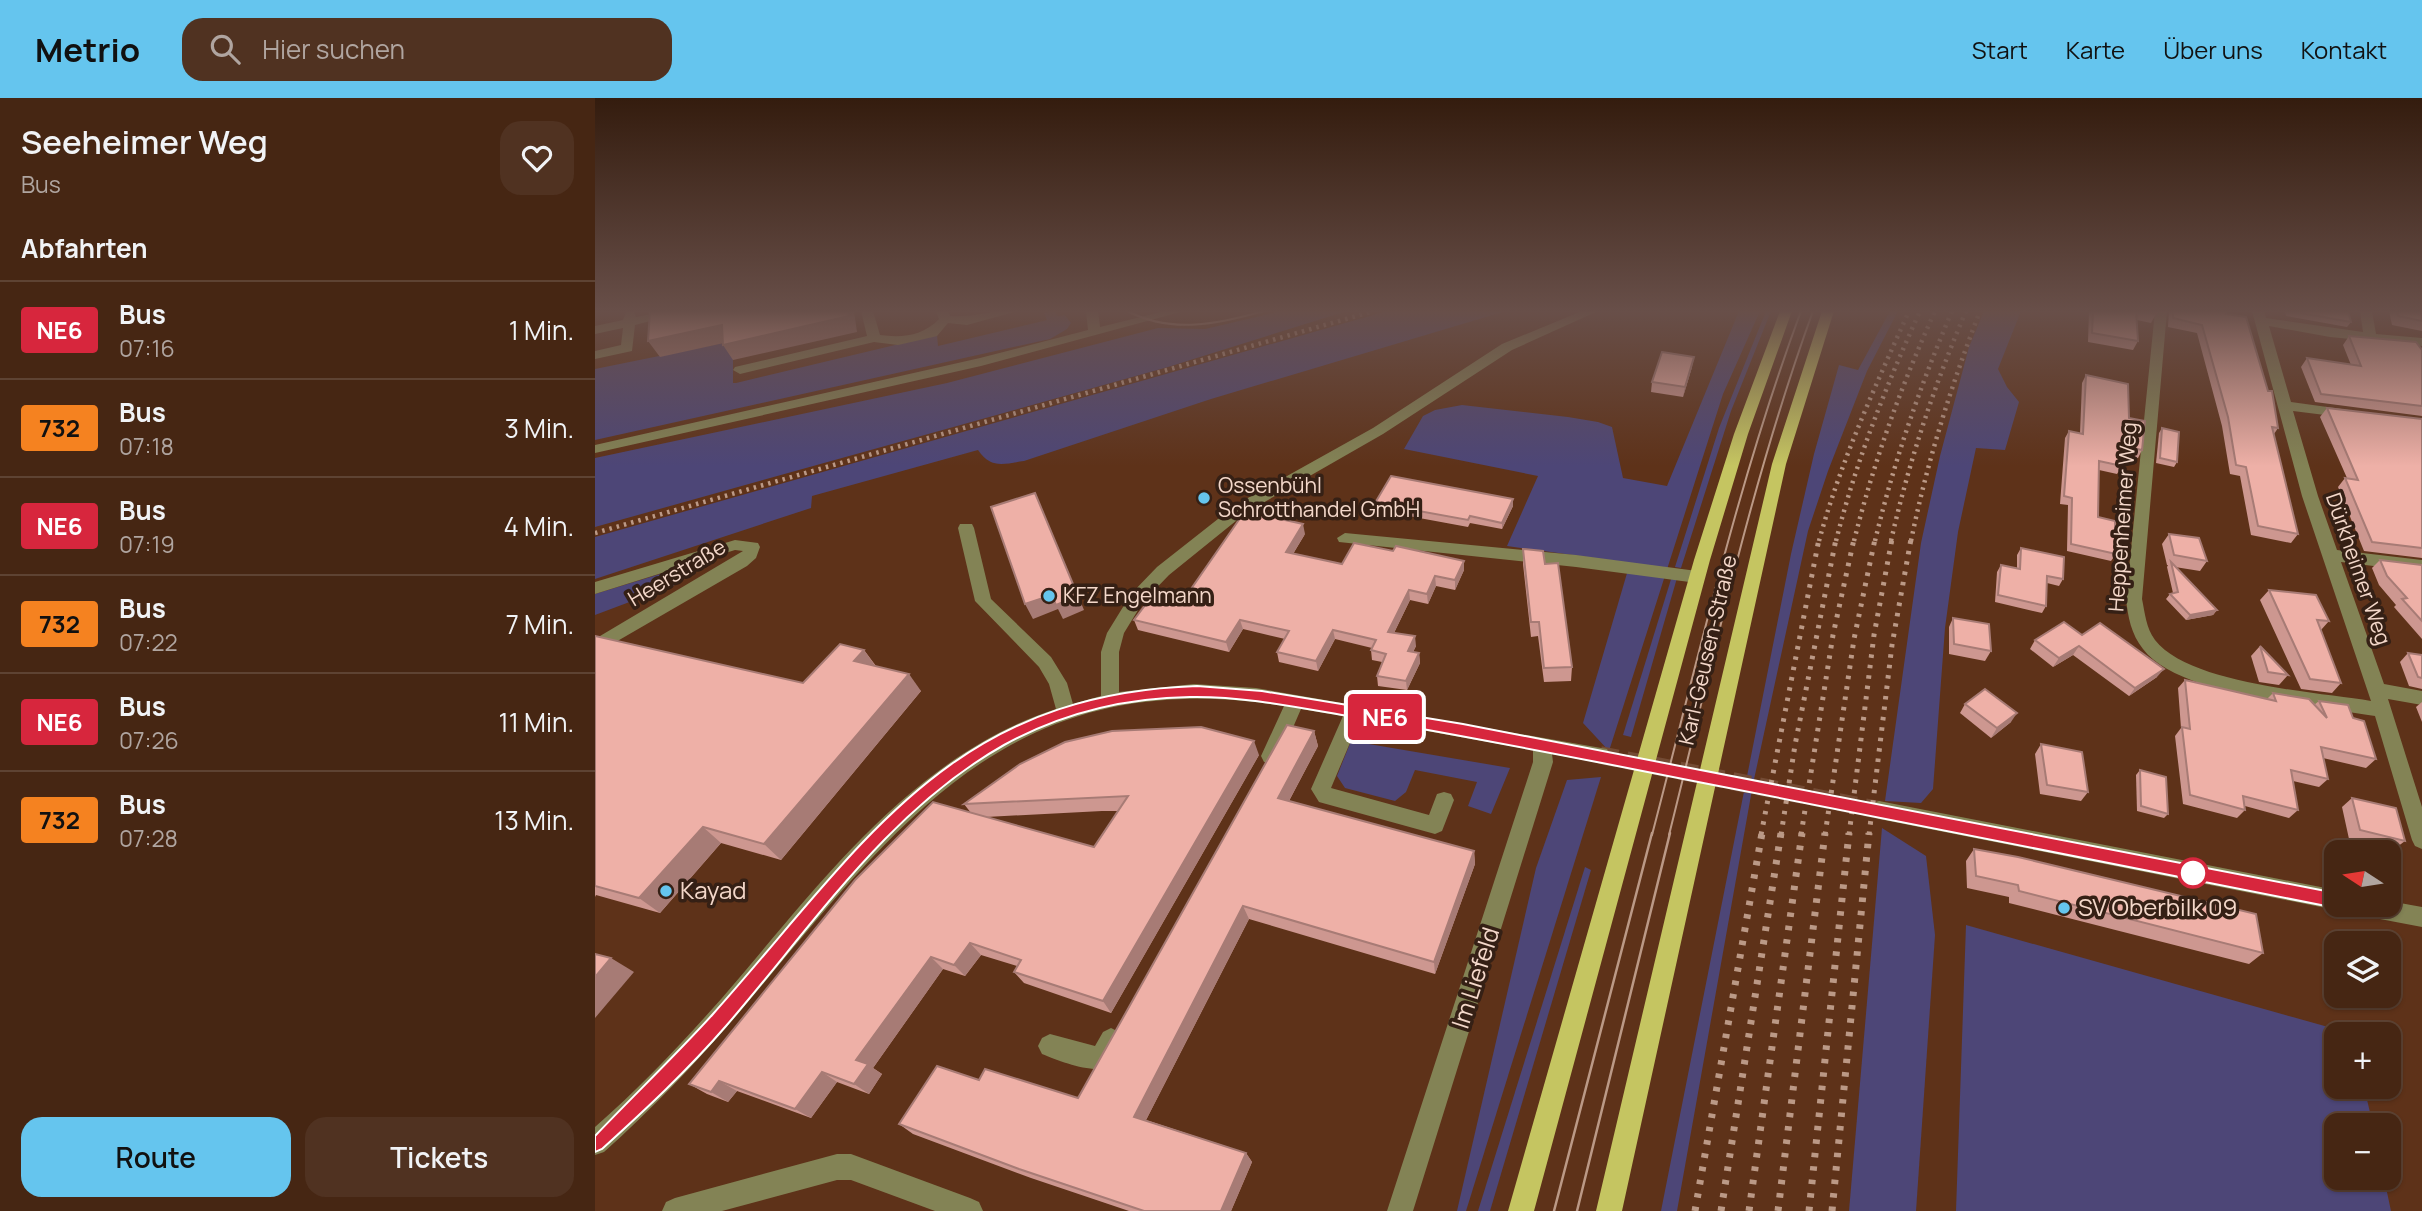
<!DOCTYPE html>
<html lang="de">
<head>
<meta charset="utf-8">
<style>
	body { margin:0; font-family:Manrope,sans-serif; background:#503221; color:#f1f3f6; height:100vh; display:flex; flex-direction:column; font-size:26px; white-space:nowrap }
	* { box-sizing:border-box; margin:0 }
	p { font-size:23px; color:#b0a5a0 }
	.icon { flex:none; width:38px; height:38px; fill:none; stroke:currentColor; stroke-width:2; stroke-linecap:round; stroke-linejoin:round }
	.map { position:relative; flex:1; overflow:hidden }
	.side { display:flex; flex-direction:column; background:#462613; width:595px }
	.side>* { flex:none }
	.badge { padding:0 14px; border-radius:5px; font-size:24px; line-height:46px }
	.needle { width:46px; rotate:282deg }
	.buttons { position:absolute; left:1729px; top:742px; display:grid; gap:14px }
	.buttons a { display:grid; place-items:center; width:77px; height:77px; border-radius:14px; background:#462613; box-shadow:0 2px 5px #0004,0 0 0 2px #5e4333; font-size:35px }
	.map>.badge { position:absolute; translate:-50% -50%; box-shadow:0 0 0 4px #fff }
	h2 { padding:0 21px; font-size:26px; line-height:63px }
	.round { display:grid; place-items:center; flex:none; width:74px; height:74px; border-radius:21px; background:#503221 }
	.overview { display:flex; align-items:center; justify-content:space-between; height:119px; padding:0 21px }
	h1 { font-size:33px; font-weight:600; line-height:52px }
	.button { display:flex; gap:14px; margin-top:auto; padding:14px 21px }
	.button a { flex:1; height:80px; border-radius:21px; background:#65c5ee; color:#111; font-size:28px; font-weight:600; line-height:80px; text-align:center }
	.button a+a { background:#503221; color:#f1f3f6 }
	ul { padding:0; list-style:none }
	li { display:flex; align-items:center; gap:21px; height:98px; padding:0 21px; border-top:2px solid #5e4333 }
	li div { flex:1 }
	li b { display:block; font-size:26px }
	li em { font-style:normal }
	li .badge { min-width:77px; font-weight:700; text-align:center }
	header { display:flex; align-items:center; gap:42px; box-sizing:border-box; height:98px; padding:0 35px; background:#65c5ee; color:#111 }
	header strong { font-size:33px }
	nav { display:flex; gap:38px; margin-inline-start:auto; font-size:24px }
	.search { width:490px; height:63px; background:#503221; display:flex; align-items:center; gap:18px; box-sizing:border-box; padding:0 24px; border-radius:21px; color:#b0a5a0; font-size:26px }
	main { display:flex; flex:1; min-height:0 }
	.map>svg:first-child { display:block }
	.green { fill:#4d4677 }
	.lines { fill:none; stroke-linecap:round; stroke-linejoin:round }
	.minor-tunnel { stroke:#744b34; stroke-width:18; stroke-dasharray:18 9; stroke-linecap:butt }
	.minor { fill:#838355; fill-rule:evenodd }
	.major { fill:#c5c561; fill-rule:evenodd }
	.tram-far1 { stroke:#bb9986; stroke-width:2 }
	.tram { stroke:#bb9986; stroke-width:2.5 }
	.rail-far2 { stroke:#bb9986; stroke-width:4.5; stroke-dasharray:2.5 5; stroke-linecap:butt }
	.rail-far1 { stroke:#bb9986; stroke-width:5; stroke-dasharray:3.5 7; stroke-linecap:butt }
	.rail { stroke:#bb9986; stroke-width:7; stroke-dasharray:4.5 9; stroke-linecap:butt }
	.wall { fill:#cd9790; fill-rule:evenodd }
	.shaded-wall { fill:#a77b75 }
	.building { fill:#eeb0a7; stroke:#a77b75; stroke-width:2 }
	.line { fill:#d7263d; stroke:#fff; stroke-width:2 }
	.poi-dot { fill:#65c5ee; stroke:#352015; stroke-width:2.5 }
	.stop-dot { fill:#fff; stroke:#d7263d; stroke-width:3.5 }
	.labels { text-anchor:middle; stroke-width:7; stroke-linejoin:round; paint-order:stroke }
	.poi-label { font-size:21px; fill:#f4d8ca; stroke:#352015; text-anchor:start }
	.street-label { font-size:21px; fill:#f4d8ca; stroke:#352015 }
	.near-poi-label { font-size:24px; fill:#f4d8ca; stroke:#352015; text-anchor:start }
	.near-street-label { font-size:24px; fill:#f4d8ca; stroke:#352015 }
</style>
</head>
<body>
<header>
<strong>Metrio</strong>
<div class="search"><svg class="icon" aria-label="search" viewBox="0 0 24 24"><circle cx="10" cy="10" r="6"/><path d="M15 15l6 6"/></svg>Hier suchen</div>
<nav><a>Start</a><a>Karte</a><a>Über uns</a><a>Kontakt</a></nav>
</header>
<main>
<section class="side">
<div class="overview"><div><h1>Seeheimer Weg</h1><p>Bus</p></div><a class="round"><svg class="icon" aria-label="heart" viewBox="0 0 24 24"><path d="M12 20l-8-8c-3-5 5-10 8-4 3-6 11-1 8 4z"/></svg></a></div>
<h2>Abfahrten</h2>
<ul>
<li><span class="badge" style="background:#d7263d;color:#fff">NE6</span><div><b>Bus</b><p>07:16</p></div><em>1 Min.</em></li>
<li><span class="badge" style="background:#f58220;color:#111">732</span><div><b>Bus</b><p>07:18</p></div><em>3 Min.</em></li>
<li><span class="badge" style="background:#d7263d;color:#fff">NE6</span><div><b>Bus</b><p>07:19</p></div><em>4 Min.</em></li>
<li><span class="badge" style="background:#f58220;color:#111">732</span><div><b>Bus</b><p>07:22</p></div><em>7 Min.</em></li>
<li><span class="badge" style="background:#d7263d;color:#fff">NE6</span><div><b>Bus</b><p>07:26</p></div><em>11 Min.</em></li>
<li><span class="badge" style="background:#f58220;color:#111">732</span><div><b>Bus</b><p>07:28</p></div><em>13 Min.</em></li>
</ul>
<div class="button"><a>Route</a><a>Tickets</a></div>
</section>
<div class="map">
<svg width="1827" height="1113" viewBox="0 0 1827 1113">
	<rect width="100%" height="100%" fill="#5e3219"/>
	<g class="green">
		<polygon points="460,213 463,218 470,217 476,225 472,231 455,241 0,342 0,271 138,243 138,285 141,285 342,237 343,248 452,222 449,215"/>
		<polygon points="687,213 752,213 573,269 0,429 0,360 352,285 563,230 610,231"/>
		<path d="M792,213H911L616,301L429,363C408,366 396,371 383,352L217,398L216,410L0,481V439Z"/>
		<polygon points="1144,213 1165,213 1128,296 1014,653 988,625 1035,465 912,448 943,378 809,351 828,318 840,312 867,307 973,319 1003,324 1017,329 1028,380 1072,388"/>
		<polygon points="1171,213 1176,213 1136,313 1086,470 1080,469 1124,330"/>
		<polygon points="1295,213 1303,213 1272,273 1233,373 1213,433 1158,686 1082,1113 1066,1113 1196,456 1219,356 1244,267 1263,272"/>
		<polygon points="1389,213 1426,213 1403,271 1412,289 1424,304 1410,352 1381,350 1363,434 1350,530 1338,691 1326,705 1290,703 1326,445 1345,358 1374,249"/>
		<polygon points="88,469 85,485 0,517 0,496"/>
		<polygon points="1077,478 1082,480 1036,639 1028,637"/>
		<polygon points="756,643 915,670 896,716 873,708 882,684 820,672 811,694 800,703 750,690 742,678"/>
		<polygon points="1006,679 871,1113 862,1113 941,770 972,682"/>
		<polygon points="1287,730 1331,758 1340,837 1321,1113 1254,1113"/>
		<polygon points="990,769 996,772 895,1113 883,1113"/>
		<polygon points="1371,827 1758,936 1741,936 1741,989 1769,989 1778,1027 1741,1027 1741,1080 1789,1080 1796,1113 1361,1113"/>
	</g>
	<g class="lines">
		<polyline class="minor-tunnel" points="1005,657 1284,712"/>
		<g class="minor">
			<polygon points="35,213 39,214 41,219 72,213 93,213 40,227 37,253 0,261 0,253 26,247 28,230 0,236 0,228 28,222 31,214"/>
			<path d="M266,213H278L285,237C307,240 328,238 344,221L341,213H353L355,218C378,220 400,211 423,213L372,227L353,225L342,238L338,239L303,247L279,244L145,276L138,272L140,269L272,238Z"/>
			<polygon points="491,213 503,213 505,229 570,213 589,213 386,268 0,355 0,347 385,260 493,232"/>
			<path d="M987,213H1003L917,252L788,336L652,414L574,477L548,504L529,535L524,554V594L599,586L661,590L1012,651L1015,657L1012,663L1005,665L957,656L958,664L818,1113H792L938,664V652L765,621L736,690L834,717L842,696L849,694L856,696L859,702L847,733L840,736L724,704L716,691L748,618L706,611L683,664L676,666L669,664L666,658L689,608C411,564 301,729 142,917C100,966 57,1011 9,1054L0,1057V1029C46,989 87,945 127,900C223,789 316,658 461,611L454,586L444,569L380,503L363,430L365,426H377L379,430L396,501L456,559L472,585L478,606L506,598V554L512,535L536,496L562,469L642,406L778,330L907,246Z"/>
			<path d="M1560,213H1572L1547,501C1550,515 1551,530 1560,542C1594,586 1721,594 1776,603L1707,398L1657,213H1669L1671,220L1768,234L1765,213H1777L1781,236L1827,240V248L1735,239L1674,228L1696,304L1754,312L1761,316L1754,320L1698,313L1723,398L1742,452L1827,462V474L1746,464L1789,586L1827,593V607L1793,601L1827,709V751L1820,748L1817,742L1780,618C1722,608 1583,598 1548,551C1536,536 1533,519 1531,501Z"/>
			<polygon points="750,435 981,457 1102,473 1110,479 1102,485 981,469 744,444 742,440"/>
			<polygon points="140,442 163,445 165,449 161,460 152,468 0,556 0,541 148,453 140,452 0,496 0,484"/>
			<polygon points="1284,703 1741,792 1741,807 1749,807 1741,812 1284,721 1277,718 1274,712 1277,706"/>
			<polygon points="1794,803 1827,809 1827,829 1764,817 1756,814 1753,807 1794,807"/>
			<path d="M516,930L524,934L528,942L514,969C497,976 464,963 447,956L443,948L447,940L455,936L500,948L508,934Z"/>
			<polygon points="242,1056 256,1056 375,1100 384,1104 388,1113 340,1113 256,1082 242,1082 127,1113 67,1113 71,1104 80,1100"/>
		</g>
		<g class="major">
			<polygon points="1185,213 1197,213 1153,336 1115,462 939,1113 913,1113 1099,462 1139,336"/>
			<polygon points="1227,213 1239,213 1191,366 1027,1113 1001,1113 1177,366"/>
		</g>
		<g class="tram-far1">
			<path d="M532,213C577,236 623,226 669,213"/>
			<path d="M1057,737C1103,561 1143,383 1206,213"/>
			<path d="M1074,737C1118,561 1156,384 1218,213"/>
		</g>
		<g class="tram">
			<polyline points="959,1113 1057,735"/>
			<polyline points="982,1113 1075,735"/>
		</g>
		<g class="rail-far2">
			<polyline points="0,435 779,213"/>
			<path d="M1224,443C1246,362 1280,289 1314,213"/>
			<path d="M1241,443C1261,363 1291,288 1325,213"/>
			<path d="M1259,443C1279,363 1306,288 1340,213"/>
			<path d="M1280,443C1299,363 1325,288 1357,213"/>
			<path d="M1296,443C1314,363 1339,288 1371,213"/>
			<path d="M1316,443C1332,364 1356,288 1385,213"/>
		</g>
		<g class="rail-far1">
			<polyline points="1166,737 1224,441"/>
			<polyline points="1186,737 1200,647 1241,441"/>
			<polyline points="1206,737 1238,537 1259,441"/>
			<polyline points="1230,737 1259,541 1280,441"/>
			<polyline points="1254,737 1279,537 1297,441"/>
			<polyline points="1274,737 1297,547 1316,441"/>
		</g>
		<g class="rail">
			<polyline points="1100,1113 1167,735"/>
			<polyline points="1126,1113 1186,735"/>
			<polyline points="1154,1113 1207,735"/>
			<polyline points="1183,1113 1230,735"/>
			<polyline points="1214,1113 1254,735"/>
			<polyline points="1237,1113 1274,735"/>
		</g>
	</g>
	<g class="wall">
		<polygon points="1494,213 1561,213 1561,216 1556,225 1542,222 1543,243 1538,252 1493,244"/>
		<polygon points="1574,213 1631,213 1631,216 1683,330 1679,336 1703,436 1696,445 1656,437 1645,378 1635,376 1627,328 1602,235 1573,229"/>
		<polygon points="1690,213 1753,213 1756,224 1752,229 1691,218"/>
		<polygon points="1794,213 1827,213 1827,233 1797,227"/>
		<polygon points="1754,238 1827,252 1827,318 1720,304 1706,269 1712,260 1756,267 1748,247"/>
		<polygon points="1097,269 1088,299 1056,294 1057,284"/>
		<polygon points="1491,277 1534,320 1547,352 1543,360 1527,356 1527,368 1522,376 1504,372 1503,419 1521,456 1516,463 1472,453 1473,407 1465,406 1470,340 1474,333 1485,335 1487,285"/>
		<polygon points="1732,310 1827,321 1827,460 1769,453 1743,389 1750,380 1752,380 1725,319"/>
		<polygon points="1567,330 1582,364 1579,369 1561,365 1564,335"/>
		<polygon points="918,401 918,408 907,431 875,425 873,429 781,412 780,405"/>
		<polygon points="710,436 698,456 747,466 798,453 869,463 869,472 860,492 841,488 833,506 815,502 799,535 821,548 818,554 824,555 825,565 812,592 783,588 782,578 787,564 777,562 776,552 777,550 740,541 723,573 684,564 682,554 690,541 648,531 634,554 543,532 539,522 589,501"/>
		<polygon points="1574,436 1612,463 1605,473 1580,469 1622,512 1618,517 1591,522 1571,501 1575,496 1578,495 1572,469 1573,467 1572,467 1567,446"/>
		<polygon points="1426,450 1468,481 1464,488 1452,485 1451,508 1447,515 1400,504 1402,474 1406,467 1422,471 1422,457"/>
		<polygon points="928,451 950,466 977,569 976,583 949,584 943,538 936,539 928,466"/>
		<polygon points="1785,462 1827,467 1827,541 1799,509 1801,507 1784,487 1777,470"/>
		<polygon points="1674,492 1734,523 1726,532 1746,585 1737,595 1706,591 1665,502"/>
		<polygon points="1358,520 1396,553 1390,563 1354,556 1354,529"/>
		<polygon points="1487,537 1562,579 1534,598 1478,557 1458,569 1435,551 1440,542"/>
		<polygon points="0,538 208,585 269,552 281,568 326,593 186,762 126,745 65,815 1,797 0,799"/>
		<polygon points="1665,548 1693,577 1684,587 1664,584 1656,558"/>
		<polygon points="1813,555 1827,557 1827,591 1814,588 1805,564"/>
		<polygon points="1590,582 1672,601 1678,595 1719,607 1724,603 1758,620 1781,661 1771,670 1728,660 1733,681 1724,689 1698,683 1703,712 1694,720 1650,708 1650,712 1642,720 1588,706 1580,638 1586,630 1583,590"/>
		<polygon points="1827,604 1827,624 1821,609"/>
		<polygon points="1370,606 1416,624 1396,640 1365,615"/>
		<polygon points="719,633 723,648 694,703 879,753 880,766 840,876 654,821 551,1022 651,1055 657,1064 636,1113 534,1113 436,1080 318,1036 304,1026 384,982 483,1000"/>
		<polygon points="1446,646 1493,694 1486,703 1445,696 1440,656"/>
		<path d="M664,657L516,915L429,885L419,874L422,868L386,857L370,878L348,871L278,970L287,976L274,996L242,984L216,1020L142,993L133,1004L112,996L94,986L376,715L369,706ZM507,713H523L499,749L391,719Z"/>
		<polygon points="1545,672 1573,716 1569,720 1542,713 1541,677"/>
		<polygon points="1757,700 1810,743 1798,752 1754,741 1747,709"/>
		<polygon points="1379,751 1668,855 1654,866 1414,805 1414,799 1372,790 1371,763"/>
	</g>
	<g class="shaded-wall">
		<polygon points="253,213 260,213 259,213 262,234 138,262 128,247"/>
		<polygon points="127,227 138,243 65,259 53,243"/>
		<polygon points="1099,259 1097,269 1088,299 1090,289"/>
		<polygon points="440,395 489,512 468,521 463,511 438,521 430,506"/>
		<polygon points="918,401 918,408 907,431 907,425"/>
		<polygon points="708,426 710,436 693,464 691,454"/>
		<polygon points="869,463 869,472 860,492 860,482"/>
		<polygon points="840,478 841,488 833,506 832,496"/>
		<polygon points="814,492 815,502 795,543 793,534"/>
		<polygon points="1622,512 1618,517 1591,522 1595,517"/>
		<polygon points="645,522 648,531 634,554 631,544"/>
		<polygon points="738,532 740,541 723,573 721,563"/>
		<polygon points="820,538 821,548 814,562 813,553"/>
		<polygon points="1484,548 1478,557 1458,569 1464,560"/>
		<polygon points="269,552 281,569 259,563"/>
		<polygon points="824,555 825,565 812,592 811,583"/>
		<polygon points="1569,571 1562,579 1534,598 1540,590"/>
		<polygon points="314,576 326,593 186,762 169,746"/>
		<polygon points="1422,615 1416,624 1396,640 1402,630"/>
		<polygon points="719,633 723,648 688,714 683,700"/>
		<polygon points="659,643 664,657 516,915 508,903"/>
		<polygon points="108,729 126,745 65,815 44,800"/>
		<polygon points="879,753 880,766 840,876 839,864"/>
		<polygon points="648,808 654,821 548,1028 539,1019"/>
		<polygon points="375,845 386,857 370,878 359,867"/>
		<polygon points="336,859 348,871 278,970 287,976 274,996 259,986 261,962"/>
		<polygon points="16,860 39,874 0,920 0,879"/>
		<polygon points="227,974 242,984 216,1020 200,1011"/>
		<polygon points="124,983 142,993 133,1004 116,994"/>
		<polygon points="651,1055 657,1064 636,1113 626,1113"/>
	</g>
	<g class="building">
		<polygon points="55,213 253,213 254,218 128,247 127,227 53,243"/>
		<polygon points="1498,213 1541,213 1543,243 1497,235"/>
		<polygon points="1544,213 1561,213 1561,216"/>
		<polygon points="1578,213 1631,213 1631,216 1651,219 1673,293 1677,293 1683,330 1677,329 1703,436 1663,428 1651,369 1641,367 1633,319 1607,227 1578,220"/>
		<polygon points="1694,213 1753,213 1756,224"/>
		<polygon points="1802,213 1827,213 1827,223 1803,218"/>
		<polygon points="1754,238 1821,244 1827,252 1827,308 1726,296 1712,260 1766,268"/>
		<polygon points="1067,254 1099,259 1090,289 1057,284"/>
		<polygon points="1491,277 1533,286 1534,320 1550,323 1547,352 1527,348 1527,368 1504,363 1503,419 1520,423 1521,456 1476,446 1477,400 1469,398 1474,333 1488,336"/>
		<polygon points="1732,310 1827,321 1827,450 1777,444 1750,380 1763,382"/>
		<polygon points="1567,330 1584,334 1582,364 1565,360"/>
		<polygon points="796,378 918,401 907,425 875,418 873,422 780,405"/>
		<polygon points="440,395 483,498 461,507 457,497 430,506 396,409"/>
		<polygon points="650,413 708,426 691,454 747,466 759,445 798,453 801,448 869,463 860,482 840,478 832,496 814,492 793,534 820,538 813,553 824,555 811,583 782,578 791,556 776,552 781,542 738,532 721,563 682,554 694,533 645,522 631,544 539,522 560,494 589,501"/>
		<polygon points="1574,436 1604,440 1612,463 1579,457"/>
		<polygon points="1426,450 1469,459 1468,481 1452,478 1451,508 1403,497 1406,467 1425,471"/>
		<polygon points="928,451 948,453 950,466 963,465 977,569 949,570 944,524 936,524"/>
		<polygon points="1785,462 1827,467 1827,523 1807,501 1812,500 1792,478"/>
		<polygon points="1576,464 1622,512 1595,517 1575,496 1583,494"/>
		<polygon points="1674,492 1721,497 1734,523 1722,522 1746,585 1715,581"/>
		<polygon points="1358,520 1394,526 1396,553 1359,546"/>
		<polygon points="1469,524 1487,537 1505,525 1569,571 1540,590 1484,548 1464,560 1440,542"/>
		<polygon points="0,538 208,585 245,546 269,552 259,563 314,576 169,746 108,729 44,800 0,788"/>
		<polygon points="1665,548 1693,577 1673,574"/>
		<polygon points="1813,555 1827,557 1827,580 1823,579"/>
		<polygon points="1590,582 1681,603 1678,595 1714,601 1732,620 1724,603 1753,607 1758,620 1769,623 1781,661 1726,649 1733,681 1696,672 1703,712 1648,698 1650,712 1595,697 1587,629 1595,631"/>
		<polygon points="1390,591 1422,615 1402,630 1370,606"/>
		<polygon points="692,627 719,633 683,700 879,753 839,864 648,808 539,1019 651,1055 626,1113 549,1113 424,1071 304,1026 342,968 384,982 390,971 483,1000"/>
		<polygon points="606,629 659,643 508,903 419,874 426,862 375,845 359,867 336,859 261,962 273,966 259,986 227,974 200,1011 124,983 116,994 94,986 260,782 338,704 499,749 533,698 369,706 425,666 470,644 517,633"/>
		<polygon points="1446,646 1487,654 1493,694 1452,687"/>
		<polygon points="1545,672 1571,679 1573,716 1546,708"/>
		<polygon points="1757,700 1801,710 1810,743 1765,732"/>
		<polygon points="1379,751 1423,759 1661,816 1668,855 1424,793 1423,787 1381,778"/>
		<polygon points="0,856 16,860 0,879"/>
	</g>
	<linearGradient id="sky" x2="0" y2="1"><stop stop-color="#341c0e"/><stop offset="0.58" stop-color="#684f49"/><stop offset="1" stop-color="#684f49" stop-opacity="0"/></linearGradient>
	<rect width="1827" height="368" fill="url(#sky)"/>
	<path class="line" d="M602,588L667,593L868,626L1741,795L1747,797L1750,802L1747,808L1741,810C1497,762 1252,713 1007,665C925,649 842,633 759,619C705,610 650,598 595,599C530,600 467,615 409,647C292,713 217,829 131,928C92,973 50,1012 7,1051L0,1054V1038C37,999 79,959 118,916C267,749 353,596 602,588Z"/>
	<g class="poi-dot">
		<circle cx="609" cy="400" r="7"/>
		<circle cx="454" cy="498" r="7"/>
		<circle cx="71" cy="793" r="7"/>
		<circle cx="1469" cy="810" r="7"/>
	</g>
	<circle class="stop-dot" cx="1598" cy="775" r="14"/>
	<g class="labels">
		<g class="poi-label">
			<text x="623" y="395">Ossenbühl<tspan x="623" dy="24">Schrotthandel GmbH</tspan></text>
			<text x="468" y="505">KFZ Engelmann</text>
		</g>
		<g class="street-label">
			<text transform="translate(1528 419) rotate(-86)" y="7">Heppenheimer Weg</text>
			<text transform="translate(1763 471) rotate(71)" y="7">Dürkheimer Weg</text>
			<text transform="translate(82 475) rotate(-31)" y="7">Heerstraße</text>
			<text transform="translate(1113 552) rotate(-77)" y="7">Karl-Geusen-Straße</text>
		</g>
		<g class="near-poi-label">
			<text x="85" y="801">Kayad</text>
			<text x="1483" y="818">SV Oberbilk 09</text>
		</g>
		<g class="near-street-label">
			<text transform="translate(881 880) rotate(-72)" y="8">Im Liefeld</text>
		</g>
	</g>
</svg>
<div class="buttons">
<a><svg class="needle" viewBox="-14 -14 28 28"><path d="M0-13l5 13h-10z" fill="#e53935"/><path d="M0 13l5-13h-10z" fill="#b0a5a0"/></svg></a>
<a><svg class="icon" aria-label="layers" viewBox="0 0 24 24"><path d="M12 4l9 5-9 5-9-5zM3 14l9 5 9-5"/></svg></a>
<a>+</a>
<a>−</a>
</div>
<b class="badge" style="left:790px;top:619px;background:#d7263d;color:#fff">NE6</b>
</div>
</main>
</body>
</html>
